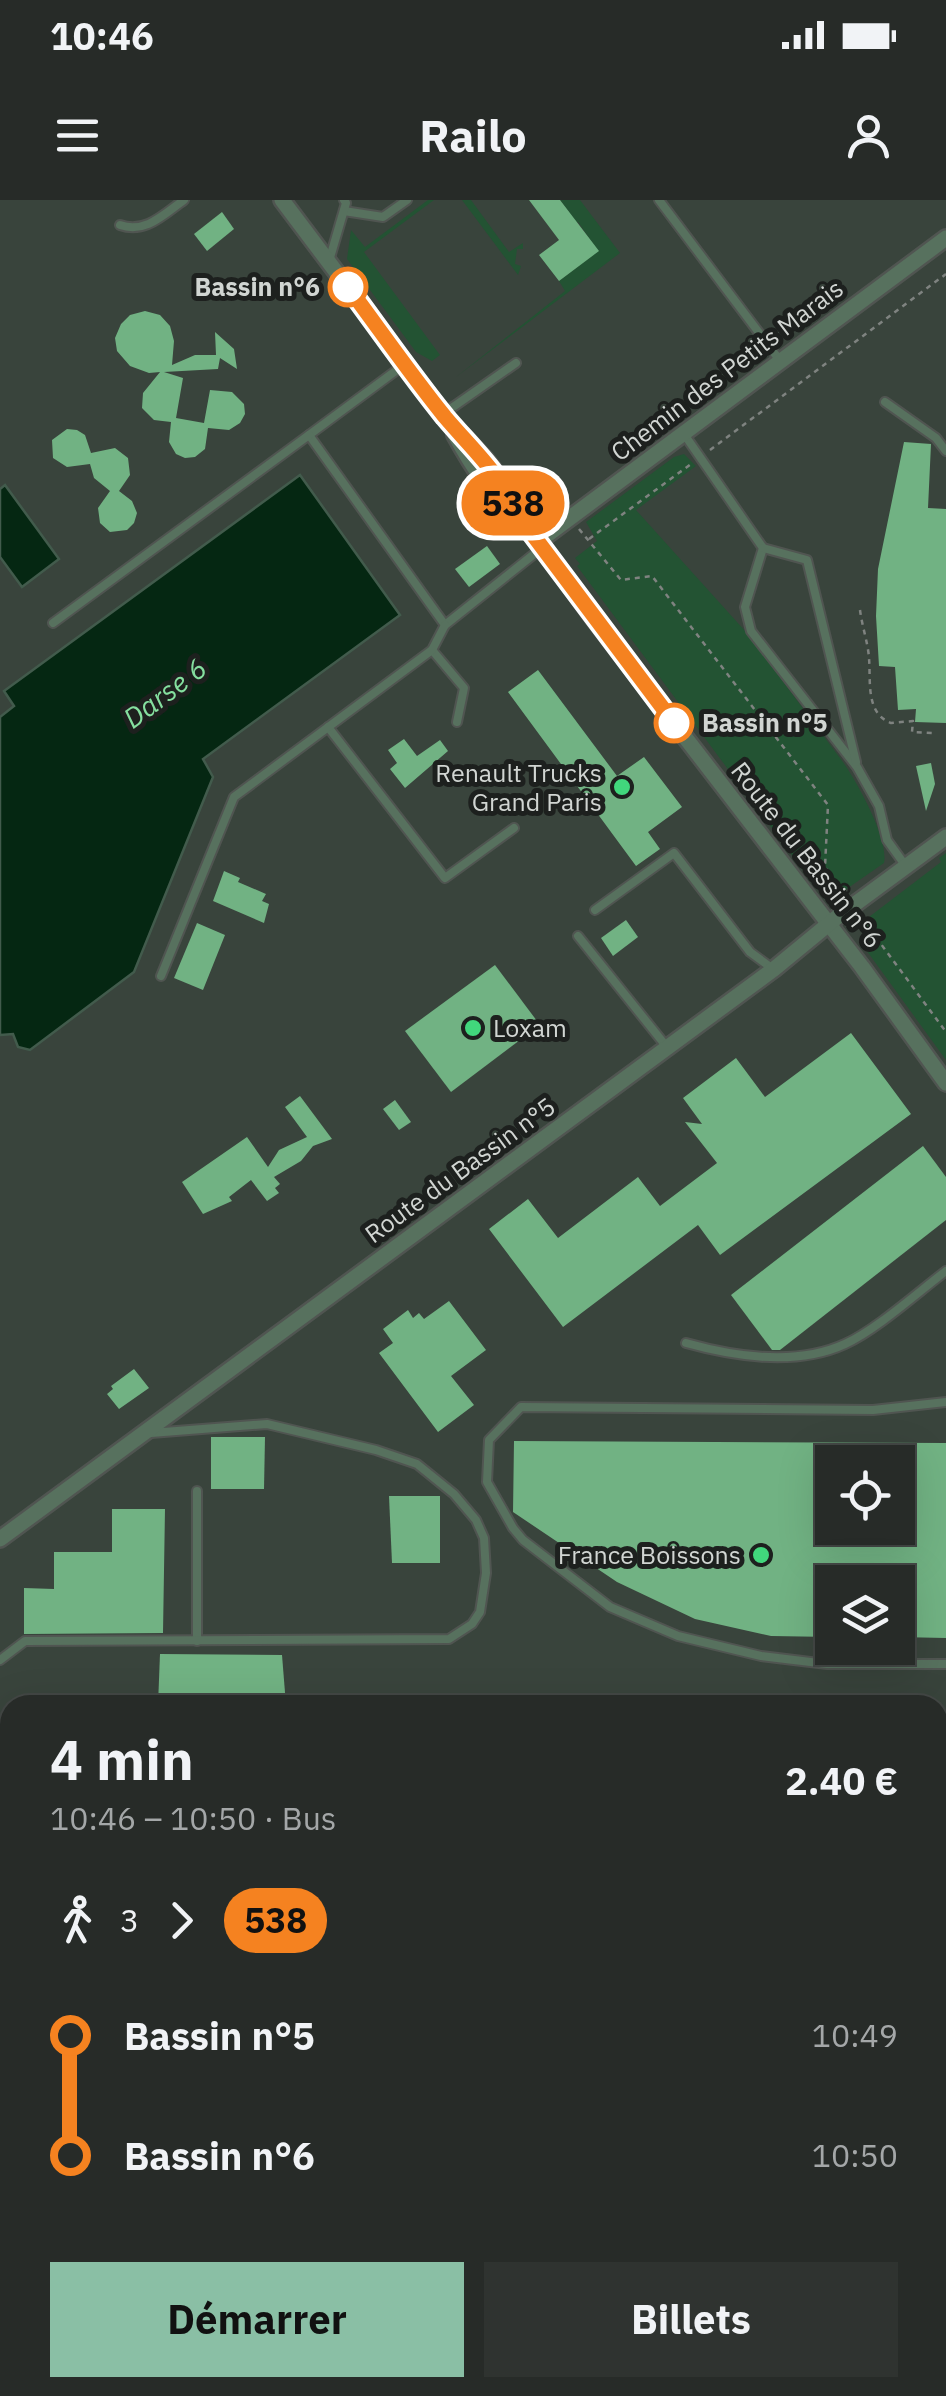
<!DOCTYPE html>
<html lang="fr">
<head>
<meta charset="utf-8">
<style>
	body { margin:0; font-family:"IBM Plex Sans",sans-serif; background:#2f3330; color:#f1f3f6; height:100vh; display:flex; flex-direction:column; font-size:38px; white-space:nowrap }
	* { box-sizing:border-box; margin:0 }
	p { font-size:32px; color:#a4a7a8 }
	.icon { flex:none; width:55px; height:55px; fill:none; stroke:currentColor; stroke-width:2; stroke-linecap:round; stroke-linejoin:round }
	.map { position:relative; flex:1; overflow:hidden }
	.sheet { position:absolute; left:0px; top:1495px; width:948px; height:702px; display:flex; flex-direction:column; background:#272b28; border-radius:30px 30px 0 0; box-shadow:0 10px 40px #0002,0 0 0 2px #434745 }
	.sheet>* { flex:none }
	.badge { padding:0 20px; border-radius:32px; font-size:35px; line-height:65px }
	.tools { position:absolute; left:815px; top:1245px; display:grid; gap:20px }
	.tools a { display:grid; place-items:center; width:100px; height:100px; border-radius:0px; background:#272b28; box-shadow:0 10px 40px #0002,0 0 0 2px #434745; font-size:50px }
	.map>.badge { position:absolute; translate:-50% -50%; box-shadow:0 0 0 5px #fff }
	.legs { display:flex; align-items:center; gap:15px; height:110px; padding:0 50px; font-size:32px }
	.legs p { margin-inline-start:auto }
	.summary { display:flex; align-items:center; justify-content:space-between; height:170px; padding:0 50px }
	h1 { font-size:55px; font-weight:700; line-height:75px }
	.primary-button { display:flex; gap:20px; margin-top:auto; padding:20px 50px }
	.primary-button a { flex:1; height:115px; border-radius:0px; background:#8abfa5; color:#111; font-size:40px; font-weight:700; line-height:115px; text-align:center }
	.primary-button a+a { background:#2f3330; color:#f1f3f6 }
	ul { padding:0 50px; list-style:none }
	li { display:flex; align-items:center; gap:35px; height:120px; font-size:38px }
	li i { display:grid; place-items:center; width:15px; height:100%; margin:0 12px; background:currentColor }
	li i::after { content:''; width:25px; height:25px; margin:-12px; border:8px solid; border-radius:50%; background:#272b28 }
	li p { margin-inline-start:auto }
	li:first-child i { background:linear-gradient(#0000 50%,currentColor 0) }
	li:last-child i { background:linear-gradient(currentColor 50%,#0000 0) }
	.status { display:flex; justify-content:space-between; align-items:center; height:70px; padding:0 50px; background:#272b28; direction:ltr }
	.status svg { height:28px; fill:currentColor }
	header { display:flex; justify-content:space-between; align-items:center; height:130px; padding:0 50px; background:#272b28; font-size:45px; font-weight:700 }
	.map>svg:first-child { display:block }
	.built { fill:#39443c; fill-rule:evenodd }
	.green { fill:#235333 }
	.water { fill:#052712; stroke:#425b4c; stroke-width:2.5 }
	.building { fill:#71b283; fill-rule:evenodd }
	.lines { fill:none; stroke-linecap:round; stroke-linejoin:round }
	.service-casing { stroke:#505551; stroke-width:12 }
	.minor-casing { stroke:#505551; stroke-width:20 }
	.secondary-casing { stroke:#505551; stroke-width:25 }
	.motorway-casing { stroke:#505551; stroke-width:32 }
	.path { stroke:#7f8380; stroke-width:2.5; stroke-dasharray:5 5; stroke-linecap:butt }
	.service { stroke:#57715e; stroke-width:8 }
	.minor { stroke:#57715e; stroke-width:15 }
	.secondary { stroke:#689172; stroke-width:20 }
	.motorway { stroke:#7ebf90; stroke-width:28 }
	.line-1-casing { stroke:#fff; stroke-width:22 }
	.line-1 { stroke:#f58220; stroke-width:15 }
	.stop-1-dot { fill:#fff; stroke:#f58220; stroke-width:5 }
	.poi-dot { fill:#41d77c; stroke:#1d201e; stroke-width:4 }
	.labels { text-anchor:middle; stroke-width:10; stroke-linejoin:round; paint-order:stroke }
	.stop-label { font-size:25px; font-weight:bold; fill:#d1d5d2; stroke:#1d201e; text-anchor:end }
	.street-label { font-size:25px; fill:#d1d5d2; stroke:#1d201e }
	.poi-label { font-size:25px; fill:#d1d5d2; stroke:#1d201e; text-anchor:end }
	.water-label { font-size:28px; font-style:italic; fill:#85df9f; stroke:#1d201e }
</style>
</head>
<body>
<div class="status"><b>10:46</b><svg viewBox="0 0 49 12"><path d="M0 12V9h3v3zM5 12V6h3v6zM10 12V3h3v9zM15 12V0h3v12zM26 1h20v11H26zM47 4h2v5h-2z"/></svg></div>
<header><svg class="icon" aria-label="menu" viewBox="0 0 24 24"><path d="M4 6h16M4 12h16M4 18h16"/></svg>Railo<svg class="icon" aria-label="person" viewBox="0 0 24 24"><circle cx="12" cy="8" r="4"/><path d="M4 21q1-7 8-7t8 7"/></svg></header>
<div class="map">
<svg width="946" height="2196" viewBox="0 0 946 2196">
	<rect width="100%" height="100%" fill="#343935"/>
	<path class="built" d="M0,0H946V2196H0V1747H10V2188H938V1505H10V1574H0V835L13,834L213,577L5,491L14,506L0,517ZM832,1262H898V1328H832ZM832,1382H898V1448H832Z"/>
	<g class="green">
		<polygon points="428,0 434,0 364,52 440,155 432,161 416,152 347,59 351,30 365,47"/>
		<polygon points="462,0 471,0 509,52 523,43 523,49 517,49 515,64 521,66 518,75"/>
		<polygon points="560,0 580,0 620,53 456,177 565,91 559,81 598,51 578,22 558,36 569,12"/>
		<path d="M684,254L696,266L636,310L746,432L843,562C857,582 889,639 884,663L835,697L817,689L577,366L580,364L575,358L597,341L586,322L674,257Z"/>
		<polygon points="946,653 946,860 864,747 863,727 869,717 941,662 939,658"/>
	</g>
	<g class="water">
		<polygon points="300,275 400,415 203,559 213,577 134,772 30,850 18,847 13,834 0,835 0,517 14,506 4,491"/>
		<polygon points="5,285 59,359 22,387 0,357 0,289"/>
		<polygon points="0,1574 10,1574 10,1746 0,1747"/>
	</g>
	<g class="building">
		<polygon points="529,0 560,0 599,51 559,81 539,55 559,40"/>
		<polygon points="222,12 234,29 207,51 194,34"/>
		<polygon points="145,111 160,115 170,126 174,141 172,165 195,155 216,155 215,132 234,149 237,169 220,158 218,169 164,172 183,178 176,218 204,223 210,190 232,192 244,204 245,214 240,223 229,230 208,228 205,249 195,257 185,258 176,254 169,242 171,222 154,220 142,208 143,193 160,172 149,173 130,166 117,151 115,138 121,124 130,115"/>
		<polygon points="67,229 77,230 85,235 91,253 115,248 128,258 130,275 119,291 132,301 137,313 134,323 127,330 110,332 100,323 98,308 110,291 94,278 90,264 67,267 53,258 52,240"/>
		<polygon points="904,242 931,244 928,308 946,309 946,523 915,522 916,509 898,510 895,467 879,466 876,416 878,369"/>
		<polygon points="487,346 500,364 469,387 455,369"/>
		<polygon points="538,470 617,576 644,557 682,607 648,632 660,649 636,666 508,492"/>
		<polygon points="404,539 417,556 440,540 448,551 405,588 390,569 397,563 388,550"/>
		<polygon points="931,563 935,584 926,611 916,566"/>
		<polygon points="224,671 240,678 238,682 266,694 262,701 269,704 264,723 213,701"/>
		<polygon points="626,720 638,737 613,756 601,738"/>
		<polygon points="197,723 225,735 203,790 174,778"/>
		<polygon points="495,765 540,825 451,892 405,831"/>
		<polygon points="851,833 911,914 720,1055 698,1025 563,1127 489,1029 528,999 558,1038 638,977 660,1006 717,963 685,922 702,924 683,898 736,858 765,897"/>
		<polygon points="300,896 332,939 313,946 301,961 274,977 280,984 275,988 279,993 267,1001 251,980 229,997 232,1001 203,1014 182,982 247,937 268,967 279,950 307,937 285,907"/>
		<polygon points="395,900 411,922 399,930 383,909"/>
		<polygon points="923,946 946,977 946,1020 780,1150 772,1150 731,1095"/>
		<polygon points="449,1101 486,1150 451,1176 474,1205 438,1232 379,1153 393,1143 383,1129 408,1110 413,1118 419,1113 424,1119"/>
		<polygon points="134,1169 149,1188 119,1209 107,1194 113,1189 111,1186"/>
		<polygon points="211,1237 265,1237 264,1289 211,1289"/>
		<path d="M514,1241L946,1243V1438L898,1437V1382H832V1437L771,1436L695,1419L617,1382L513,1312ZM832,1262H898V1328H832Z"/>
		<polygon points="389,1296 440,1296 440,1363 392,1363"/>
		<polygon points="112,1309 165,1309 163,1433 24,1434 24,1388 54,1389 54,1352 112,1352"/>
		<polygon points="160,1454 282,1455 286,1505 158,1505"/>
	</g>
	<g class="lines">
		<g class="service-casing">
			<g id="service">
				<polyline points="659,0 781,162"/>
				<polyline points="344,11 383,17 407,0"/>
				<path d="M120,25C146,34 164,14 184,0"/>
				<polyline points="329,61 346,3 344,0"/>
				<polyline points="405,164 309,235 445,425 543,347"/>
				<polyline points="885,202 936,238 946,251"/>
				<polyline points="443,214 516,163"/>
				<polyline points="684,234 763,348 745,407 751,431 857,567 879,606 887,640 905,665"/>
				<polyline points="763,348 807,360 856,562"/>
				<polyline points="53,423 309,235"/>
				<polyline points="432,450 464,488 457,522"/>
				<polyline points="328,527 445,678 514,628"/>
				<polyline points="595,710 674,653 750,752 773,769"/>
				<polyline points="578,736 666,846"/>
				<polyline points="161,776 234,597 432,450 445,425"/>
				<path d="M686,1143C736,1157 797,1166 845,1144C876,1130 917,1093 946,1071"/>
				<polyline points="946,1202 873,1210 521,1207 489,1240 487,1282 513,1328 523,1340 610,1407 678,1436 761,1456 827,1464 946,1464"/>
				<polyline points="197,1291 197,1441"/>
				<polyline points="0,1460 25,1441 449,1439 472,1424 480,1412 486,1373 484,1338 476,1320 454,1294 417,1264 376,1250 267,1224 151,1233"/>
				<polyline points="938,2177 946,2183"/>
			</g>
		</g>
		<g class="minor-casing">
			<g id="minor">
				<polyline points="282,0 446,218 486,260 508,289 519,315 594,419 862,767 946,883"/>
				<path d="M455,235C472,266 488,292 517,314"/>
				<polyline points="539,341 946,38"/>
				<polyline points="0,1339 774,769 836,718 946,637"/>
				<polyline points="0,1889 10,1889"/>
				<polyline points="938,1938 946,1944"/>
			</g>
		</g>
		<g class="secondary-casing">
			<g id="secondary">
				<polyline points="938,2118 946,2105"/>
				<polyline points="938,2157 946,2144"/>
				<polyline points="887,2196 893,2188"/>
				<polyline points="912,2196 917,2188"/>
			</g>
		</g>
		<g class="motorway-casing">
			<g id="motorway">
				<polyline points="0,1804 10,1804"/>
				<polyline points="938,1812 946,1812"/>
				<polyline points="938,1858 946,1858"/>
				<polyline points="0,1860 10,1860"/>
				<polyline points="938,1883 946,1884"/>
			</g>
		</g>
		<g class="path">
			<polyline points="710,250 946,74"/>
			<polyline points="579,329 621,380 652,376 828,605 825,667 844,694"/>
			<polyline points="589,339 691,264"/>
			<path d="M860,410C862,426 868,443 869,458C871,481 865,513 891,523L913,521L912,532L932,533V536"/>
			<polyline points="864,721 946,832"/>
		</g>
		<use href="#service" class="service"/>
		<use href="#minor" class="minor"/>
		<use href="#secondary" class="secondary"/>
		<use href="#motorway" class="motorway"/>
	</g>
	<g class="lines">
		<g class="line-1-casing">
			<path id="line-1" d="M348,87C380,130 411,175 445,217C473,250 501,274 518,315L674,523"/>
		</g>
		<use href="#line-1" class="line-1"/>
	</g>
	<g class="stop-1-dot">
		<circle cx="348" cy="87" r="18"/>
		<circle cx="674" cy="523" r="18"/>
	</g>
	<g class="poi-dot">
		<circle cx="622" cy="587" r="10"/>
		<circle cx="473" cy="828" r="10"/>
		<circle cx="761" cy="1355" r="10"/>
	</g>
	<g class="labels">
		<g class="stop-label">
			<text x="320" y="96">Bassin n°6</text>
			<text x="702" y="532" text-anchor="start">Bassin n°5</text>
		</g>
		<g class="street-label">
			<text transform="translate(727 170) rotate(-37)" y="9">Chemin des Petits Marais</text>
			<text transform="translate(807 655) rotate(52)" y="9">Route du Bassin n°6</text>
			<text transform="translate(460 970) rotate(-36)" y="9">Route du Bassin n°5</text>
		</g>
		<g class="poi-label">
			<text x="602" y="582">Renault Trucks<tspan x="602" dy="29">Grand Paris</tspan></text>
			<text x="493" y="837" text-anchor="start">Loxam</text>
			<text x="741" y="1364">France Boissons</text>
		</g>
		<g class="water-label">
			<text transform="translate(165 493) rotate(-37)" y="10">Darse 6</text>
		</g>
	</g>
</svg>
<div class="tools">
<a><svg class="icon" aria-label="locate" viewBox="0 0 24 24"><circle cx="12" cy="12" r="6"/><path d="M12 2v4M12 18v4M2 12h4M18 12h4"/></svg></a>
<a><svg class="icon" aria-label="layers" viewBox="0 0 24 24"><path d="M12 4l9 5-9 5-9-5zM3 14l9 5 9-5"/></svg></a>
</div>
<b class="badge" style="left:513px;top:303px;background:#f58220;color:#111">538</b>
<section class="sheet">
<div class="summary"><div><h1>4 min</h1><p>10:46 – 10:50 · Bus</p></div><b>2.40 €</b></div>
<div class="legs"><svg class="icon" aria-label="walk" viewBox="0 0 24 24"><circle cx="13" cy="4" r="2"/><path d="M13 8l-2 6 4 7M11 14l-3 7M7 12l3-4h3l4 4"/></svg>3<svg class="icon" aria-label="forward" viewBox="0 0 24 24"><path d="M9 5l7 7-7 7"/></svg><b class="badge" style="background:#f58220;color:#111">538</b></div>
<ul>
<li><i style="color:#f58220"></i><b>Bassin n°5</b><p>10:49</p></li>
<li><i style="color:#f58220"></i><b>Bassin n°6</b><p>10:50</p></li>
</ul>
<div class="primary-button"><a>Démarrer</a><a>Billets</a></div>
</section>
</div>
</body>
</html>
